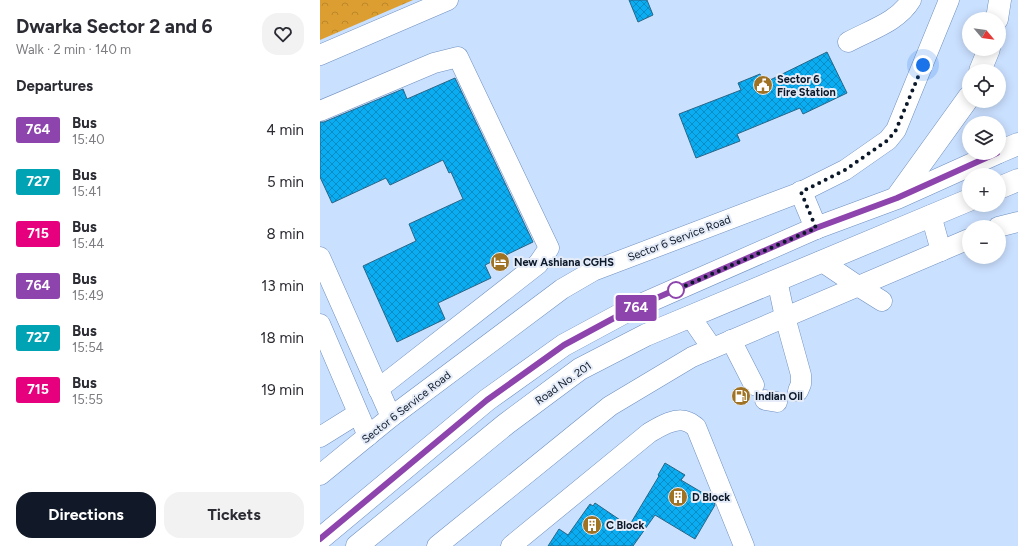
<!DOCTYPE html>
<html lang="en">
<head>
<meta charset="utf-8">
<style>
	body { margin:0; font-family:Figtree,sans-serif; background:#f2f2f3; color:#2b2b33; height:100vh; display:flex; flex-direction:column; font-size:15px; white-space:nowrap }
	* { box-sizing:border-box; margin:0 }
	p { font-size:13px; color:#7c7c81 }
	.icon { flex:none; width:22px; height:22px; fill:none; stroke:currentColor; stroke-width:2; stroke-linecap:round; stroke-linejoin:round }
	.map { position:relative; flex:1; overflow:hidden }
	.details { display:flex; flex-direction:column; background:#fff; width:320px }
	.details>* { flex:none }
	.badge { padding:0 8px; border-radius:3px; font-size:14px; line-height:26px }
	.needle { width:26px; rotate:119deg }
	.controls { position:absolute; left:642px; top:12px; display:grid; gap:8px }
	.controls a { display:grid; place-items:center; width:44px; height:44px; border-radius:50%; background:#fff; box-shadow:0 2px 10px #0003; font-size:20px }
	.you { position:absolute; width:20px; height:20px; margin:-10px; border:3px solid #fff; border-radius:50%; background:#1a73e8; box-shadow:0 0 0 6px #1a73e833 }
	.map>.badge { position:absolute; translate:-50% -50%; box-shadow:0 0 0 2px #fff }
	h2 { padding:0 16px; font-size:15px; line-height:36px }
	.round { display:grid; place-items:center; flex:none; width:42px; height:42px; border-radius:16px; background:#f2f2f3 }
	.summary { display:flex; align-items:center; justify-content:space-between; height:68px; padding:0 16px }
	h1 { font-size:19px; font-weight:700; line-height:30px }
	.cta { display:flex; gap:8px; margin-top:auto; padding:8px 16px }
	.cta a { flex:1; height:46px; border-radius:16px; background:#111827; color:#fff; font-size:16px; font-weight:700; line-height:46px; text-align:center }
	.cta a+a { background:#f2f2f3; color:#2b2b33 }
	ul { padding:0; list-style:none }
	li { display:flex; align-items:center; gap:12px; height:52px; padding:0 16px }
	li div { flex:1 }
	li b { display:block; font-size:15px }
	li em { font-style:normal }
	li .badge { min-width:44px; font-weight:700; text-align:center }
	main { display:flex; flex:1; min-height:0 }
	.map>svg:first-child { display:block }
	.forest { fill:url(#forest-crowns) }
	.building { fill:url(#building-cross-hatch); stroke:#2a6586 }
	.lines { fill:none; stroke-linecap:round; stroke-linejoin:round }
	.minor-casing { stroke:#6e8fbe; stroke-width:21 }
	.major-casing { stroke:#6e8fbe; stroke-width:23 }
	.minor { stroke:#fff; stroke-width:20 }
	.major { stroke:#fff; stroke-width:22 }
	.line-casing { stroke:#fff; stroke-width:9 }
	.line { stroke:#8e44ad; stroke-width:6 }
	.walk { stroke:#0b182a; stroke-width:4; stroke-dasharray:0 7.2 }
	.stop-dot { fill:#fff; stroke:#8e44ad; stroke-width:2 }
	.labels { text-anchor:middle; stroke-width:4; stroke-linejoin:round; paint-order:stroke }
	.poi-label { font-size:11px; font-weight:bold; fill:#0b182a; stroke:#e5ecf7; text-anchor:start }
	.street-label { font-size:11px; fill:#0b182a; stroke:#e5ecf7 }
</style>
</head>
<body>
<main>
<section class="details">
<div class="summary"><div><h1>Dwarka Sector 2 and 6</h1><p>Walk · 2 min · 140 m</p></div><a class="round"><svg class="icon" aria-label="heart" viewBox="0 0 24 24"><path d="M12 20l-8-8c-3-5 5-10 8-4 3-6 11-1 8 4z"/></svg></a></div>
<h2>Departures</h2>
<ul>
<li><span class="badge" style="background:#8e44ad;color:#fff">764</span><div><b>Bus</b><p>15:40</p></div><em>4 min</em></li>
<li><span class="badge" style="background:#00a3b4;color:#fff">727</span><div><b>Bus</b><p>15:41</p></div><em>5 min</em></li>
<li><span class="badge" style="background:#e6007e;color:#fff">715</span><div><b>Bus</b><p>15:44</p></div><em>8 min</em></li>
<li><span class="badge" style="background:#8e44ad;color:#fff">764</span><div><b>Bus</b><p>15:49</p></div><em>13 min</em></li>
<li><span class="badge" style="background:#00a3b4;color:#fff">727</span><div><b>Bus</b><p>15:54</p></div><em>18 min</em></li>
<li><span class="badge" style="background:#e6007e;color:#fff">715</span><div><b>Bus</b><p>15:55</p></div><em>19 min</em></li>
</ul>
<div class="cta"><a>Directions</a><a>Tickets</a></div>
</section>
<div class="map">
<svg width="698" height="546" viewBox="0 0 698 546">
	<defs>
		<pattern id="forest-crowns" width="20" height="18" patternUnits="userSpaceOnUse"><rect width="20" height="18" fill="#dc9e30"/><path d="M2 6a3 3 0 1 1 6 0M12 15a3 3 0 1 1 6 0" fill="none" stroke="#bb872b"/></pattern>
		<pattern id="building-cross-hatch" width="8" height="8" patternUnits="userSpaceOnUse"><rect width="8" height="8" fill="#0aadf2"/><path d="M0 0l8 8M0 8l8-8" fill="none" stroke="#098cc4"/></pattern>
	</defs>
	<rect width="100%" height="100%" fill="#cae0ff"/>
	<polygon class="forest" points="0,0 93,0 0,40"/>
	<g class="building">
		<polygon points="309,0 327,0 333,15 318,22"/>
		<polygon points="507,52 527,93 483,114 480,108 417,134 420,141 376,158 359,114 421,90 418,83 440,74 444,83"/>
		<polygon points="135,78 213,242 165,265 171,278 118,303 125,319 77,342 43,266 96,241 89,224 143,199 131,172 129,173 123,160 70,185 66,178 12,203 0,177 0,122 4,122 83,89 87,99"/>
		<polygon points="345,463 365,475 361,480 393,499 395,505 375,539 335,515 313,546 228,546 239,529 248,535 270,504 273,506 275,503 309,526 339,476 338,475"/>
	</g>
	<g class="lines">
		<g class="minor-casing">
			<g id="minor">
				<path d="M528,42C550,30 578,22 591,0"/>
				<polyline points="0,55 128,0"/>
				<polyline points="0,111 114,63 138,57 229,248 218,264 58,389"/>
				<polyline points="611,215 621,251"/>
				<polyline points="678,227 698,222"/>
				<polyline points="0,257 71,417"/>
				<polyline points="501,261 538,286 562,301"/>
				<polyline points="457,280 465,317 481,375 481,384 478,391"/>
				<polyline points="370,316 392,348"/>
				<polyline points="0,324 48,436"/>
				<polyline points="411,340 434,385"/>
				<polyline points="445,400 457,402"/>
				<polyline points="0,437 37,414"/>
				<polyline points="0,475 71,417 242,289 273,271 481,192 525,170 568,140 576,130 629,0"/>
				<polyline points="117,546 290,406 372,357 649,239"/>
				<path d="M191,546L329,433C339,427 356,416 368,422C371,423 373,425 376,427L424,546"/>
			</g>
		</g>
		<g class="major-casing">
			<g id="major">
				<polyline points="677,19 680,0"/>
				<polyline points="660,71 669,49"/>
				<polyline points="679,152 698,144"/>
				<polyline points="679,188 698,180"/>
				<polyline points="481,192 496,228"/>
				<polyline points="577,197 649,97"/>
				<polyline points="0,539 167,400 244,345 307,311 496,228 577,198 677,153"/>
				<polyline points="37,546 186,424 260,369 326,335 649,200"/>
			</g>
		</g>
		<use href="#minor" class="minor"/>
		<use href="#major" class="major"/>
	</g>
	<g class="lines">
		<g class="line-casing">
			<polyline id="line" points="0,539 167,400 244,345 307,311 496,228 577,198 677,153"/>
		</g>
		<use href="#line" class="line"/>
		<polyline class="walk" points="356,290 351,292 496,228 481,192 525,170 568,140 576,130 603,65"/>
	</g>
	<defs>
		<g id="civic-disc" transform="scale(1)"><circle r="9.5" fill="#a07324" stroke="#e5ecf7"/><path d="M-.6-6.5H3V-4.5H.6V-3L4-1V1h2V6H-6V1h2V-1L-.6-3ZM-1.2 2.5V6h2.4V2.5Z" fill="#fff"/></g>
		<g id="hotel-disc" transform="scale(1)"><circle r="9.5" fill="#a07324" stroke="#e5ecf7"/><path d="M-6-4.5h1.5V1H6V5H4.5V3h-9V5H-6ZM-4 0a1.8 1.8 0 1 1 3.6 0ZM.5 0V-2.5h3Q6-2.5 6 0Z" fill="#fff"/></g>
		<g id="fuel-disc" transform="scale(1)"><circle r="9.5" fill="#a07324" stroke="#e5ecf7"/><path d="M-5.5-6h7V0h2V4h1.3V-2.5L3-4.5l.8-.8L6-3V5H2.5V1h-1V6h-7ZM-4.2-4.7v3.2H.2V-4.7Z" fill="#fff"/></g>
		<g id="building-disc" transform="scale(1)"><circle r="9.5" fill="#a07324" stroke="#e5ecf7"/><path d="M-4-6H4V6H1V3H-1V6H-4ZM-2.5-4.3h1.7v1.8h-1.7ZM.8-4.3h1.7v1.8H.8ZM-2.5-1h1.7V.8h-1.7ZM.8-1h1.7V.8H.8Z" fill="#fff"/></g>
	</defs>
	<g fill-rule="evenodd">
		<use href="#civic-disc" x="443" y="85"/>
		<use href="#hotel-disc" x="180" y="262"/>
		<use href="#fuel-disc" x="421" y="396"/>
		<use href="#building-disc" x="358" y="497"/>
		<use href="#building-disc" x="272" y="525"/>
	</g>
	<circle class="stop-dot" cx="356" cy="290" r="8"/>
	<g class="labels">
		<g class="poi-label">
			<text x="457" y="83">Sector 6<tspan x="457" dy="13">Fire Station</tspan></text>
			<text x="194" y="266">New Ashiana CGHS</text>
			<text x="435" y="400">Indian Oil</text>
			<text x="372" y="501">D Block</text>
			<text x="286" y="529">C Block</text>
		</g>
		<g class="street-label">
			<text transform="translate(359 238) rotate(-21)" y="4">Sector 6 Service Road</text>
			<text transform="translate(243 383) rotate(-35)" y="4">Road No. 201</text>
			<text transform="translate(86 407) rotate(-38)" y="4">Sector 6 Service Road</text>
		</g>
	</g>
</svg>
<div class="controls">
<a><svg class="needle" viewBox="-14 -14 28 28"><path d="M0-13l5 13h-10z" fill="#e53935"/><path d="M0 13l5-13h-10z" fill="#7c7c81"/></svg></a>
<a><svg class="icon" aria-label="locate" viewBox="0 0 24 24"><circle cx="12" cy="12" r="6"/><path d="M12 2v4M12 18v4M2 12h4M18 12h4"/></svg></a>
<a><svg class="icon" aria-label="layers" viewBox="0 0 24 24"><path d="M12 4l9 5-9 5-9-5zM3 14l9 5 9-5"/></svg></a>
<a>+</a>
<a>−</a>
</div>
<div class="you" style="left:603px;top:65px"></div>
<b class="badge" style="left:316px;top:308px;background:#8e44ad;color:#fff">764</b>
</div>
</main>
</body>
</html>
